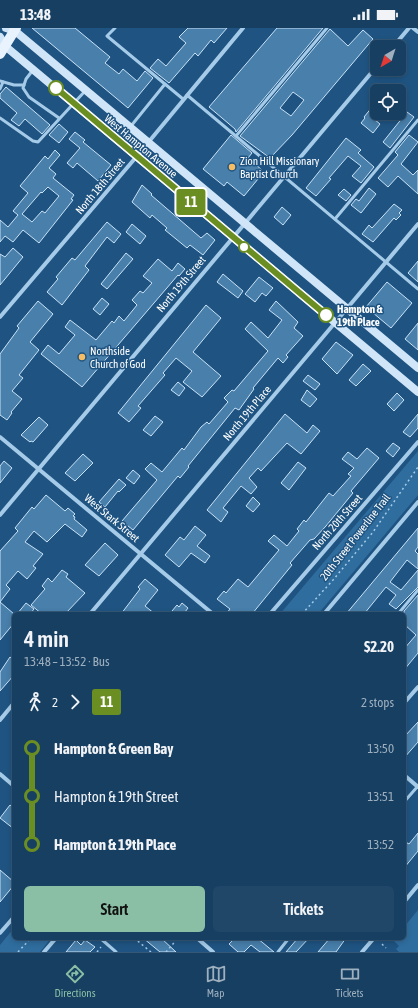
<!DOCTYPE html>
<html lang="en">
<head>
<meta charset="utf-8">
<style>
	body { margin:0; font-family:"Asap Condensed",sans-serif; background:#204668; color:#f1f3f6; height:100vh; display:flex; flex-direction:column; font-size:15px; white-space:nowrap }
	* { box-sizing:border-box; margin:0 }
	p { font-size:13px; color:#9eafbe }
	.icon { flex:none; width:22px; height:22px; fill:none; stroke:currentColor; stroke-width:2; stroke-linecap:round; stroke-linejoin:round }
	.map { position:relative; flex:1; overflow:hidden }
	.drawer { position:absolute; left:12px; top:584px; width:394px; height:328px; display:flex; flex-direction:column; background:#173f62; border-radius:6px; box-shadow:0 2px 6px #0003,0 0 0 1px #365877 }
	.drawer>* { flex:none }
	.badge { padding:0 8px; border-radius:3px; font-size:14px; line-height:26px }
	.needle { width:26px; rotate:219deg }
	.controls { position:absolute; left:370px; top:12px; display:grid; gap:8px }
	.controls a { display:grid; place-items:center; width:36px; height:36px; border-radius:6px; background:#173f62; box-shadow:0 2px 6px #0003,0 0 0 1px #365877; font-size:20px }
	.map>.badge { position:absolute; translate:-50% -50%; box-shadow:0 0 0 2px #fff }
	.legs { display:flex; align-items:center; gap:6px; height:44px; padding:0 12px; font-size:13px }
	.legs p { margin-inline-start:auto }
	.head { display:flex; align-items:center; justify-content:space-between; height:68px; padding:0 12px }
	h1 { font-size:22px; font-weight:600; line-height:30px }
	.primary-button { display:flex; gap:8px; margin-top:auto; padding:8px 12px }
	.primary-button a { flex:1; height:46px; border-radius:6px; background:#8abfa5; color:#111; font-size:16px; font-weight:600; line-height:46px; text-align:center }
	.primary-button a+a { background:#204668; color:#f1f3f6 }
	ul { padding:0 12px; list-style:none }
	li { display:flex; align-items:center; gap:14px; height:48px; font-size:15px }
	li i { display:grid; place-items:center; width:6px; height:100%; margin:0 5px; background:currentColor }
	li i::after { content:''; width:10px; height:10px; margin:-5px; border:3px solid; border-radius:50%; background:#173f62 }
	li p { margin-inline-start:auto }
	li:first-child i { background:linear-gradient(#0000 50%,currentColor 0) }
	li:last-child i { background:linear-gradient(currentColor 50%,#0000 0) }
	.status { display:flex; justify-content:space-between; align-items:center; height:28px; padding:0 20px; background:#173f62; direction:ltr }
	.status svg { height:11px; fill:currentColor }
	.dock { display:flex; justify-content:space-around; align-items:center; height:56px; border-top:1px solid #365877; background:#173f62; font-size:11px; color:#9eafbe }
	.dock a { display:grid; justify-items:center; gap:2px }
	.dock .selected { color:#8abfa5 }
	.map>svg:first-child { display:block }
	.grass { fill:#2f6d9e }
	.building { fill:#487fab; stroke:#c9e2f7; fill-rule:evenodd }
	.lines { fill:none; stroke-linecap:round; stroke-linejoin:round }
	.path { stroke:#a5cbe9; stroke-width:1.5; stroke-dasharray:2 3; stroke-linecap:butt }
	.lane { stroke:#a5cbe9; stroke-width:3 }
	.street { stroke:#a5cbe9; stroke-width:4 }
	.secondary { stroke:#d0e5f7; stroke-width:8 }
	.primary { stroke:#e8f3fe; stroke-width:10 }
	.line-1-casing { stroke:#fff; stroke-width:9 }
	.line-1 { stroke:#6b8e23; stroke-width:6 }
	.stop-1-dot { fill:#fff; stroke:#6b8e23; stroke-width:2 }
	.poi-dot { fill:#f7bd65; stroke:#1f5482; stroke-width:1.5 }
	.labels { text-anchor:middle; stroke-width:3; stroke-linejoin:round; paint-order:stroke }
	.street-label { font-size:11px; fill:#fff; stroke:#1f5482 }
	.poi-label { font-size:11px; fill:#fff; stroke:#1f5482; text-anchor:start }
	.stop-label { font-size:11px; font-weight:bold; fill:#fff; stroke:#1f5482; text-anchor:start }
</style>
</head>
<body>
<div class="status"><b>13:48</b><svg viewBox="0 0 49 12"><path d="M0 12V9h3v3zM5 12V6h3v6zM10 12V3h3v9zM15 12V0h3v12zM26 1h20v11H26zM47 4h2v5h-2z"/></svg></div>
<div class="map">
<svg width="418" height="924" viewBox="0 0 418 924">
	<rect width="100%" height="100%" fill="#1f5482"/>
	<g class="grass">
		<polygon points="418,423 418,467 318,586 280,586"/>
		<polygon points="418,882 418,924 399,924 396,921 399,918 393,912 395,910 404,910 404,899"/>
		<polygon points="14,900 14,910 51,910 40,924 0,924 0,917"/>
	</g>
	<g class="building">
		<polygon points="32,0 75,0 110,29 105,35 119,46 123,41 137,53 145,43 153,50 128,80"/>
		<polygon points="188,0 227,0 214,15 211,12 198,28 195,25 169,55 150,40 158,31 166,38 186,15 179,9"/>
		<polygon points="277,0 323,0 236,104 235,101 209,79"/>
		<path d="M330,1L348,18L363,2L373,11L292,107L270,130L240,108ZM293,64L304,72L291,88L280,80Z"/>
		<polygon points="6,59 50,97 42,106 25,91 19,98 11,92 17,85 0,70 0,66"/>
		<polygon points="377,73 377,87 374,91 380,96 373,105 361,95 365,90 364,89"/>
		<polygon points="407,84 414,89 390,120 383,114"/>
		<polygon points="59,96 68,104 59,115 49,107"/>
		<polygon points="75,104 85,112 83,114 111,137 98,153 77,135 73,140 67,135 80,120 69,111"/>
		<polygon points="231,107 252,125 248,130 262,142 261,143 263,145 244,168 227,154 224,158 203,141"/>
		<polygon points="409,107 418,114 401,136 413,147 418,142 418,166 398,148 388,159 378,150 398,127 395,124"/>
		<polygon points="346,110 361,122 358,125 374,139 361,155 352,148 361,138 348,128 329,150 331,151 316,168 306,160"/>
		<path d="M55,122L60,127L49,140L56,146L53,150L74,167L71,171L73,172L39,215L23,202L13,214L5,208L0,214V192L8,199L18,187L13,183L28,165L20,158L45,128L48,131ZM48,159L59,168L45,185L42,183L32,194L22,186L41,164L42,165Z"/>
		<polygon points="142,157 152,166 151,167 201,210 207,205 215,212 203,227 190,217 187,220 165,202 167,200 152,187 150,190 132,174"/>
		<polygon points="369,160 376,166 361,185 351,177 356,171 359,173"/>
		<polygon points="344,161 351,167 346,173 338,167"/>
		<polygon points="394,176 402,182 399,185 401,187 396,192 394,190 373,214 362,206 369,197 372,200"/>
		<polygon points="282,179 291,187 283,197 274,189"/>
		<polygon points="107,194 121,206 114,215 107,209 85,238 89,242 62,277 47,264 58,251 56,249 72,230 75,232"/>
		<polygon points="132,196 146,208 140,216 126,204"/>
		<polygon points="13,220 23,229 0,257 0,226 5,229"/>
		<polygon points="126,225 133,231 107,261 101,256"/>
		<polygon points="158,231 172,243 178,235 185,241 179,248 178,247 82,359 41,326 48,317 59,326 75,307 65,299 70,292 96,312 112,293 114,295 119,288 124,293 137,277 132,272 140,263 143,265 152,255 143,248"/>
		<polygon points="418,233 418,254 408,245"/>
		<polygon points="223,246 243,263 238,270 217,254"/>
		<polygon points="259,249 273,260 266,268 262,265 255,274 245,266"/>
		<polygon points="387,254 412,275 391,300 366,279"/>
		<polygon points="102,270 109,276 100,287 93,281"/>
		<polygon points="38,273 53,286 30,314 39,322 19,347 23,350 12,363 22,371 11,384 12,385 7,392 0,387 0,326 19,300 17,298"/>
		<polygon points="276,273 298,294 294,300 303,308 286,327 288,329 283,335 278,330 253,360 254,361 239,382 235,380 188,438 189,439 180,450 178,448 133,502 122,493 157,452 145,441 151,435 162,444 182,420 184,422 201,399 207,394 209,396 228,374 224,370 232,362 234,363 268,323 245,301 251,294 268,310 282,292 269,282"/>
		<polygon points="206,277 221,290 193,324 221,348 202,369 183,354 192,343 176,330 163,345 165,347 138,378 141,380 129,394 118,385"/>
		<polygon points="418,295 418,322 405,311"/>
		<polygon points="336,314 353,327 337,346 322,331"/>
		<polygon points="363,336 371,343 356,358 349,352"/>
		<polygon points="308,347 320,356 315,362 303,353"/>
		<polygon points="178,354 185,360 179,368 171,362"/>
		<polygon points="307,362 317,371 310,379 301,372"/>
		<polygon points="397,365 404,372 394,383 387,376"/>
		<polygon points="285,386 307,405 313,397 320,403 301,426 287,415 261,443 258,440 249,450 257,459 251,466 241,458 223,480 228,484 221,494 207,482"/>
		<polygon points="418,386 418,400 410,409 403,404"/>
		<polygon points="155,388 163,394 151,408 143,402"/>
		<polygon points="39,389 48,397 33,414 31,413 30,414 21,407"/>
		<polygon points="393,415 400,420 393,429 386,423"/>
		<polygon points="367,420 379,430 351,463 353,465 326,498 314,511 310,512 290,535 292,537 252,586 226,586 230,581 217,571 224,563 226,565 238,551 248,559 279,522 268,513 274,507 287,518 299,503 297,501 304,492 306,494 329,465 333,468 351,448 348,446 354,440 342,431 348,424 357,431"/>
		<polygon points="83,426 93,435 75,453 65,445"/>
		<polygon points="4,433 12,440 0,455 0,438"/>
		<polygon points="298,434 306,440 289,462 281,455"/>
		<polygon points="133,442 140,448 134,456 126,450"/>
		<polygon points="119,451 126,457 119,464 118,463 105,479 99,474"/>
		<polygon points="46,467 65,483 68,480 75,486 73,488 75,489 74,491 87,502 82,509 65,496 47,514 34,503 25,514 43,526 33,538 36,540 27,551 18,543 6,557 10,561 0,574 0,523 18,503 15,500 32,479 34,481"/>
		<polygon points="253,469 260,476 253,484 246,478"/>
		<polygon points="195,498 206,507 197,518 210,528 205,535 191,525 179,539 165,527 180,509 184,512"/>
		<polygon points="418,500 418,519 415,523 418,526 418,541 407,532 390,554 401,562 418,542 418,559 396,581 389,576 396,567 386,559 364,586 346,586"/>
		<polygon points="105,515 118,527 99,548 85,537"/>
		<polygon points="62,542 68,546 66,549 85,565 65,586 42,586 31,577 45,561 42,558 48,550 52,554"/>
		<polygon points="145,551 158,562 145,578 155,586 121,586 140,561 138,559"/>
		<polygon points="418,567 418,625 404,642 404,621 416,607 404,596 404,583"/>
		<polygon points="0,574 14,586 14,595 0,612"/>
		<polygon points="26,575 34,581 30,586 17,586"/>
		<polygon points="182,575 188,580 185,584 189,586 173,586 175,584 172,583 177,577 179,579"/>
		<polygon points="10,629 14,632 14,647 0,663 0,644"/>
		<polygon points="418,694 418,714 404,730 404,709"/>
		<polygon points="10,777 14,780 14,801 0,790"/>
		<polygon points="418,805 418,823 404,840 404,813 409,816"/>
		<polygon points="0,842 14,854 14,857 0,874"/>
		<polygon points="143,910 161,910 176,924 160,924"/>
		<polygon points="235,910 257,910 274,924 260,924 251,917 244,924 238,924 229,916"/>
		<polygon points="298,910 309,910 296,924 286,924"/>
		<polygon points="330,910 346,910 336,924 318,924"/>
		<polygon points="76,912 81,917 85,912 95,919 90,924 66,924"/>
	</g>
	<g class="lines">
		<g class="path">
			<polyline points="302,586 333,552 373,504 418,439"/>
			<polyline points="134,910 151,924"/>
			<polyline points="382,916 386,920"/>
			<polyline points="18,924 31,910"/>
			<polyline points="97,924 101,919"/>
			<polyline points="166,924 178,910"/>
		</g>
		<g class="lane">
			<polyline points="115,0 107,8 183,71"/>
			<polyline points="33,42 26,51 23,60 29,69 59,90"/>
			<polyline points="0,53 14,57 24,57"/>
			<polyline points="0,61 3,54"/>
			<polyline points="187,67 418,261"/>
			<polyline points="0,90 33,113 38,114 86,62"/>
			<polyline points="131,98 165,56"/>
			<polyline points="236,108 327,0"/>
			<polyline points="335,191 418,92"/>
			<polyline points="398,586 418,562"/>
			<polyline points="404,774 418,758"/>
			<polyline points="100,910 116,924"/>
			<polyline points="278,924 289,910"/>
		</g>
		<g class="street">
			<polyline points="413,0 418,4"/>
			<polyline points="393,19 409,0"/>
			<polyline points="0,289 137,128 243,0"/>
			<polyline points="0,409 213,586"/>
			<polyline points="0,487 377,38"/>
			<polyline points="90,586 418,196"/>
			<polyline points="270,586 418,414"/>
			<polyline points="324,586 418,474"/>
			<polyline points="404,675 418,659"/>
			<polyline points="0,692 14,675"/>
			<polyline points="0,746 14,758"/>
			<polyline points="404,747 418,759"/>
			<polyline points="404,874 418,857"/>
			<polyline points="0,905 14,889"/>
			<polyline points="197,910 213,924"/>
			<polyline points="44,924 56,910"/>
			<polyline points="362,924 374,910"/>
		</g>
		<g class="secondary">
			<polyline points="6,0 15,3 418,340"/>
			<polyline points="0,9 5,18 418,364"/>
		</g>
		<polyline class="primary" points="0,26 16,0"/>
	</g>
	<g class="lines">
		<g class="line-1-casing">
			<polyline id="line-1" points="56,60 326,287"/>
		</g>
		<use href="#line-1" class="line-1"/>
	</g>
	<g class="stop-1-dot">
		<circle cx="56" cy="60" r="7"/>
		<circle cx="244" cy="219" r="5"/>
		<circle cx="326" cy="287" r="7"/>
	</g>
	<g class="poi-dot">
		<circle cx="232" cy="139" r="4"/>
		<circle cx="82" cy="329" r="4"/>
	</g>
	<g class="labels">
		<g class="street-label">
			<text transform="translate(141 118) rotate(40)" y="4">West Hampton Avenue</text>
			<text transform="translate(100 158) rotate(-50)" y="4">North 18th Street</text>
			<text transform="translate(181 256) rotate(-50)" y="4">North 19th Street</text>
			<text transform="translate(247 385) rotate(-50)" y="4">North 19th Place</text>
			<text transform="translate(112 490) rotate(40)" y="4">West Stark Street</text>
			<text transform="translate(337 494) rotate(-49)" y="4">North 20th Street</text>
			<text transform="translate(355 509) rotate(-52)" y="4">20th Street Powerline Trail</text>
		</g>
		<g class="poi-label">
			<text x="240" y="137">Zion Hill Missionary<tspan x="240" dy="13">Baptist Church</tspan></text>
			<text x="90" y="327">Northside<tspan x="90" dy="13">Church of God</tspan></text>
		</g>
		<g class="stop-label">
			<text x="337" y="285">Hampton &amp;<tspan x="337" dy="13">19th Place</tspan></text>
		</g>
	</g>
</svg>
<div class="controls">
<a><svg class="needle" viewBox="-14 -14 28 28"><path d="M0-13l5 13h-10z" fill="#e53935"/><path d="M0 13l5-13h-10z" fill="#9eafbe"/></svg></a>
<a><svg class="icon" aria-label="locate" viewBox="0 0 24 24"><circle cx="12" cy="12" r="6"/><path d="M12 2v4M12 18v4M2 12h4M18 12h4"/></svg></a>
</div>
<b class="badge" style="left:191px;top:174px;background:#6b8e23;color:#fff">11</b>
<section class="drawer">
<div class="head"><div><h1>4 min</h1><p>13:48 – 13:52 · Bus</p></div><b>$2.20</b></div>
<div class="legs"><svg class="icon" aria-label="walk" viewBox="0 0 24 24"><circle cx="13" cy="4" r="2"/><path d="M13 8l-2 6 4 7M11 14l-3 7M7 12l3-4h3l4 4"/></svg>2<svg class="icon" aria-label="forward" viewBox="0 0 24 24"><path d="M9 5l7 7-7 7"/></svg><b class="badge" style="background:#6b8e23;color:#fff">11</b><p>2 stops</p></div>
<ul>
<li><i style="color:#6b8e23"></i><b>Hampton &amp; Green Bay</b><p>13:50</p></li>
<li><i style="color:#6b8e23"></i><span>Hampton &amp; 19th Street</span><p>13:51</p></li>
<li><i style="color:#6b8e23"></i><b>Hampton &amp; 19th Place</b><p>13:52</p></li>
</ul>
<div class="primary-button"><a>Start</a><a>Tickets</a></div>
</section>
</div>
<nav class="dock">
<a class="selected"><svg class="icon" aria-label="directions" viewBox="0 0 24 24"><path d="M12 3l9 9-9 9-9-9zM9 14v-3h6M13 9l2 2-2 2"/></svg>Directions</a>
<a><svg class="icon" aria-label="map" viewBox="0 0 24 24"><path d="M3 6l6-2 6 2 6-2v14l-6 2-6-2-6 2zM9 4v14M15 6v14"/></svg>Map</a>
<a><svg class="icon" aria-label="tickets" viewBox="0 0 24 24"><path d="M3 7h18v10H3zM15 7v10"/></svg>Tickets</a>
</nav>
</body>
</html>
